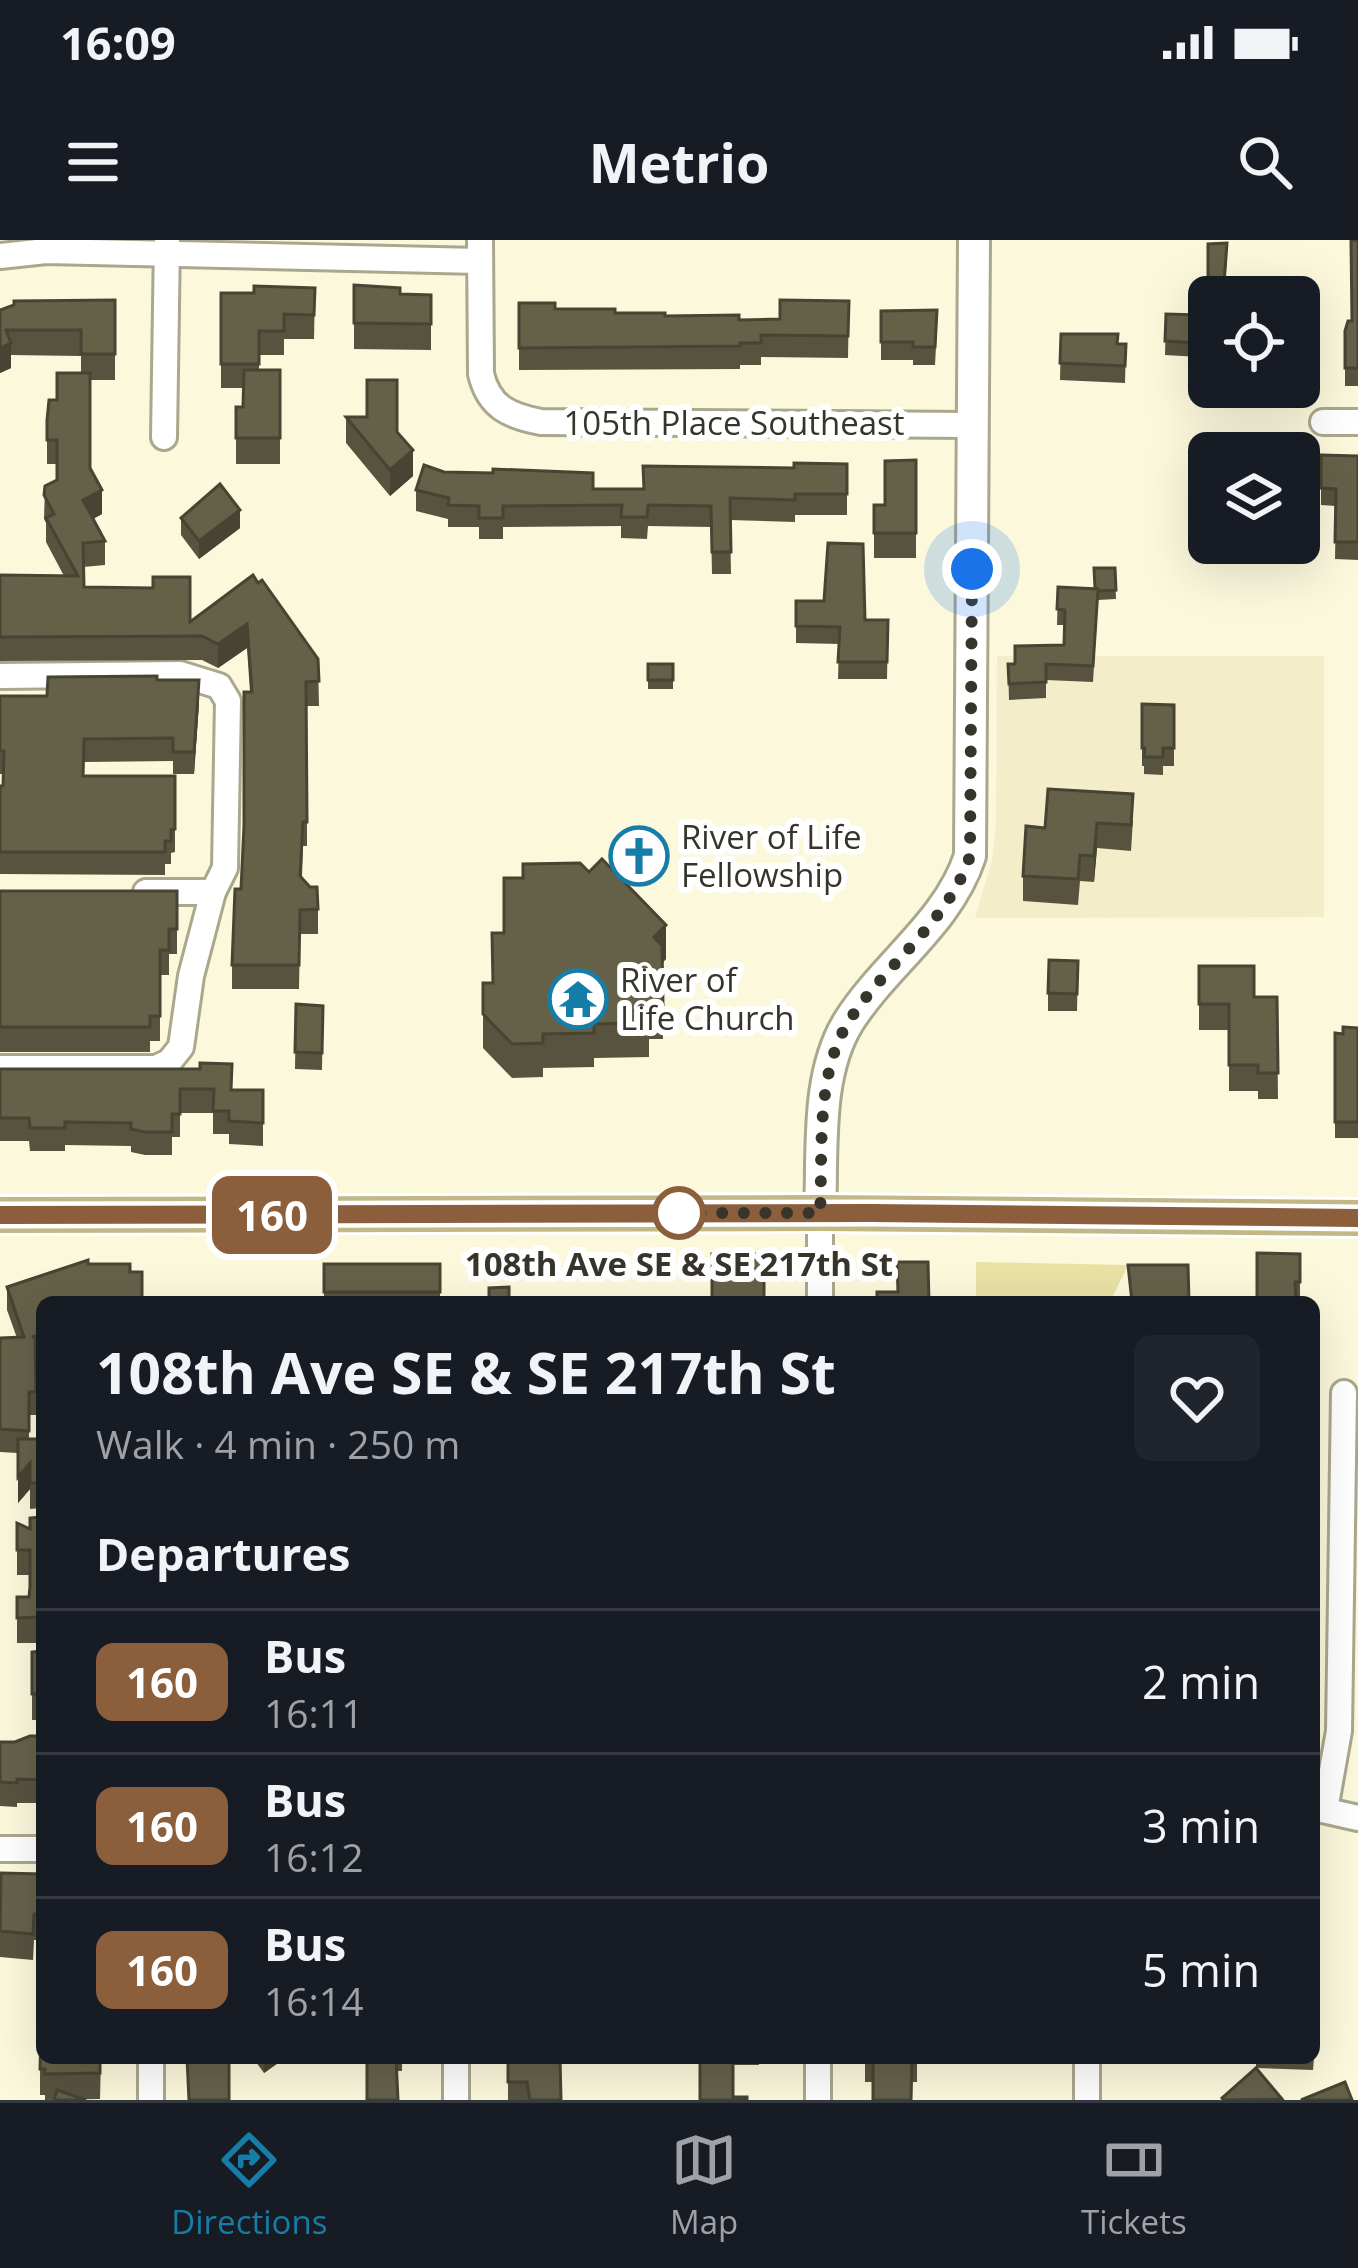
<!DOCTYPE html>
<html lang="en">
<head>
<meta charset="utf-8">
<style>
	body { margin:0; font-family:"Open Sans",sans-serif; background:#20242c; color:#f1f3f6; height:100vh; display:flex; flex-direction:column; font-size:45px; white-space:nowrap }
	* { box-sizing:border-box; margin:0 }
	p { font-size:39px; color:#9ea1a6 }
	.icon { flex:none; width:66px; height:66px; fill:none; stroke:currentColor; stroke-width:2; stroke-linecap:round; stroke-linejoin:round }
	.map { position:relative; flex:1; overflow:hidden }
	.side { position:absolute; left:36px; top:1056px; width:1284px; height:768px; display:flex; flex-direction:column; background:#171b24; border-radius:18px; box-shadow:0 12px 48px #0002 }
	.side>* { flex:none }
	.badge { padding:0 24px; border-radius:18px; font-size:42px; line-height:78px }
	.controls { position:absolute; left:1188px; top:36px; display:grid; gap:24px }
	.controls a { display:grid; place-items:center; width:132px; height:132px; border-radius:18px; background:#171b24; box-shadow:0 12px 48px #0002; font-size:60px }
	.you { position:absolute; width:60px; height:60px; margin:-30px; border:9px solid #fff; border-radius:50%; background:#1a73e8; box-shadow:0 0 0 18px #1a73e833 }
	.map>.badge { position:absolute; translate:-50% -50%; box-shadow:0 0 0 6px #fff }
	h2 { padding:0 60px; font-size:45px; line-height:108px }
	.round { display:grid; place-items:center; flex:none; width:126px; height:126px; border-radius:18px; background:#20242c }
	.overview { display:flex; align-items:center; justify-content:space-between; height:204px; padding:0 60px }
	h1 { font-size:57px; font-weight:700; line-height:90px }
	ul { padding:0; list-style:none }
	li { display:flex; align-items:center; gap:36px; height:144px; padding:0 60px; border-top:3px solid #363941 }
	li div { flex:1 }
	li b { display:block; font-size:45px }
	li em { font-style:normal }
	li .badge { min-width:132px; font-weight:700; text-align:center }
	.status { display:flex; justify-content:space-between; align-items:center; height:84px; padding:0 60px; background:#171b24; direction:ltr }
	.status svg { height:33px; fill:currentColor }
	header { display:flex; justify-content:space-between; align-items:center; height:156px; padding:0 60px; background:#171b24; font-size:54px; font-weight:700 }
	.tab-bar { display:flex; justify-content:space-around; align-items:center; height:168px; border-top:3px solid #363941; background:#171b24; font-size:33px; color:#9ea1a6 }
	.tab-bar a { display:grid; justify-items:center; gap:6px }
	.tab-bar .on { color:#167da8 }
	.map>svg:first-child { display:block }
	.built { fill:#f3edca }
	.green { fill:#eae1a5 }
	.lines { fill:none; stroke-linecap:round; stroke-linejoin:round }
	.minor-casing { stroke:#aba78d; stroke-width:30 }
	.tertiary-casing { stroke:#aba78d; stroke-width:36 }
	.primary-casing { stroke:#fff; stroke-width:42 }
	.minor { stroke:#fff; stroke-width:24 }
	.tertiary { stroke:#fff; stroke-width:30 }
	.primary { stroke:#c1b885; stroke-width:36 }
	.wall { fill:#57533f }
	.shaded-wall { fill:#474433 }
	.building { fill:#656149; stroke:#474433; stroke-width:3 }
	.line-casing { stroke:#fff; stroke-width:27 }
	.line { stroke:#8b5e3c; stroke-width:18 }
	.walk { stroke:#37352b; stroke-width:12; stroke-dasharray:0 21.6 }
	.stop-dot { fill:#fff; stroke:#8b5e3c; stroke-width:6 }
	.labels { text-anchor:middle; stroke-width:12; stroke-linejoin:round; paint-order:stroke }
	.street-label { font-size:33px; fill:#37352b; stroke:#fff }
	.poi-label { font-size:33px; fill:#37352b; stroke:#fff; text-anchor:start }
	.stop-label { font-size:33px; font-weight:bold; fill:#37352b; stroke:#fff }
</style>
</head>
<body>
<div class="status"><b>16:09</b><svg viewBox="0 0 49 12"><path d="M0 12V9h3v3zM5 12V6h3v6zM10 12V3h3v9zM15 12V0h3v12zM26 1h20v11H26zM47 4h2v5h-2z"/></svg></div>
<header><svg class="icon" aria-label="menu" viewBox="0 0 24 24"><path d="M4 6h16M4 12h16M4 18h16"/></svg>Metrio<svg class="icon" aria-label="search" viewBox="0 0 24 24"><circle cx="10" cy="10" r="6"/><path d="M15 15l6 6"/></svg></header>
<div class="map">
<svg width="1358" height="1860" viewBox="0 0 1358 1860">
	<rect width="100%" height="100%" fill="#fcf8dc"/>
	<polygon class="built" points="997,416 1324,416 1324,677 975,678 992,620 996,585"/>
	<polygon class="green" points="976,1022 1128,1025 1110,1062 976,1062"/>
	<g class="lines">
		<g class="minor-casing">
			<g id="minor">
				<path d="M480,0L481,134C489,167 509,176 541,182L972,185"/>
				<polyline points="0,16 46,11 479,21"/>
				<polyline points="1323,182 1358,182"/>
				<polyline points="164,197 167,2"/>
				<polyline points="0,436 180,434 219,446 228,461 225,628 213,652 191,736 181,807 169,822 156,828 0,828"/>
				<polyline points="146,652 213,652"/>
				<polyline points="820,973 820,1062"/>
				<polyline points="1314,1568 1358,1578"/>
				<polyline points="1325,1570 1339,1491 1344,1153"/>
				<polyline points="0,1609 42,1609"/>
				<polyline points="151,1860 151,1818"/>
				<polyline points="456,1860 456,1818"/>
				<polyline points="818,1860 818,1818"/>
				<polyline points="1087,1860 1087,1818"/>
			</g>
		</g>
		<g class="tertiary-casing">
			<path id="tertiary" d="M820,973C823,912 815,835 849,781C886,723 948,683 970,616L974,0"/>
		</g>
		<g class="primary-casing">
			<polyline id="primary" points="0,975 820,973 1358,978"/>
		</g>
		<use href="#minor" class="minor"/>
		<use href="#tertiary" class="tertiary"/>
		<use href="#primary" class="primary"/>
	</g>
	<g class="wall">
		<polygon points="1358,0 1358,146 1345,146 1345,91 1352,81"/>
		<polygon points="1227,18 1224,57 1209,57 1209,137 1200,137 1200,117 1165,115 1166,74 1202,75 1208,41"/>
		<polygon points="354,45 400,54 431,55 431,110 354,109"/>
		<polygon points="315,48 314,99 284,99 284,115 259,115 259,130 280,130 280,224 236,224 236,167 243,167 244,148 221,148 221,53 254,53"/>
		<polygon points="115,60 115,140 90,140 90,228 102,274 93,279 105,301 105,325 83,327 84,347 190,382 253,335 318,419 319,466 307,466 307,606 303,606 302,637 318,669 318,694 300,694 299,749 232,749 232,725 241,649 250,452 247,408 218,428 202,420 0,421 0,335 64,336 46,302 46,283 44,279 45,246 57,240 57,224 47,224 47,180 57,160 81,133 81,116 11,115 11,128 0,133 0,70"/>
		<polygon points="849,61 848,118 761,117 761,125 740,125 740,129 519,130 519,63 555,69 615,73 739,80 780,79"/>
		<polygon points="881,71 937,88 935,125 913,125 913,120 881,120"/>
		<polygon points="1061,94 1126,104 1125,143 1060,140"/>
		<polygon points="346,177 397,192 413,236 390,256 346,203"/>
		<polygon points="1321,215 1358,216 1358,320 1335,319 1336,266 1321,265"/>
		<polygon points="916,220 916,318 874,318 874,265 885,265"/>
		<polygon points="847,224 847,275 795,275 795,282 730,280 731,334 712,334 711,287 648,286 647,299 621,298 621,286 503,287 503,299 479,299 479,287 448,287 448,279 416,271 416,250 444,232 593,249 643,249 794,228"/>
		<polygon points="181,278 240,288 199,319 181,295"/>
		<polygon points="1115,328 1116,359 1098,360 1093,442 1046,440 1046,458 1009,460 1008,424 1015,424 1064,405 1065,385 1057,385 1058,347 1094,348"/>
		<polygon points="796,361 865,380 888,380 887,439 838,439 839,404 796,403"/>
		<rect x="648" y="424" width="25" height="25"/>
		<polygon points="157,440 199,463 194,534 173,534 173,521 84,522 84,536 175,589 175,612 171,613 171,624 165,624 165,635 0,634 0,546 3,546 3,534 0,534 0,456 47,456"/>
		<polygon points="1142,464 1174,465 1174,526 1163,526 1163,535 1144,534 1144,526 1142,526"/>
		<polygon points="1133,580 1131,611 1097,608 1094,642 1080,641 1078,665 1023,661 1023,636 1045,588"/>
		<polygon points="0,651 177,651 177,714 169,714 169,735 160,735 160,801 150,801 150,812 0,812"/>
		<polygon points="666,719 663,722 663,799 649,799 649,817 594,818 594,827 543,828 543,837 512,838 483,808 483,743"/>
		<polygon points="1078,721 1077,771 1048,771 1048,753"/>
		<polygon points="1199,726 1254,757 1277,757 1278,859 1258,859 1258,851 1229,851 1229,790 1199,790"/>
		<polygon points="296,764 323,766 322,830 295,829"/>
		<polygon points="1358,788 1358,898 1335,898 1335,793 1343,794"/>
		<polygon points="0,829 232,850 263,850 263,906 229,904 229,894 213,894 213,873 180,873 180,897 172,897 172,915 145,915 131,912 131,906 65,905 65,911 30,911 29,901 0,901"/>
		<polygon points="1300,1014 1300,1062 1257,1062"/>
		<rect x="324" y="1024" width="116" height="38"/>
		<polygon points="7,1047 42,1062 36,1119 36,1175 29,1175 29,1199 42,1199 42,1403 17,1403 17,1357 29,1357 30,1335 17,1335 17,1283 30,1289 41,1277 41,1268 30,1269 30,1249 18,1263 18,1213 0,1212 0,1098 17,1098 7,1070"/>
		<polygon points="42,1411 42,1480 32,1480 32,1412"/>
		<polygon points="42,1496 42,1563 17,1563 17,1567 0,1566 0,1502 15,1502"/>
		<polygon points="42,1634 42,1700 34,1700 33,1720 0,1717 0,1648"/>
		<polygon points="101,1818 100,1859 45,1860 45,1855 40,1855 40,1829"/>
		<polygon points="253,1818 285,1818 264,1833"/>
		<polygon points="362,1818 402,1818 402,1831 397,1831 367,1818"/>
		<polygon points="508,1818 561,1860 508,1860"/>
		<polygon points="700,1818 759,1818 759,1825 733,1825 733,1857 700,1860"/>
		<rect x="865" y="1818" width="52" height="24"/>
		<polygon points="1256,1818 1314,1818 1313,1830 1256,1828"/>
	</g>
	<g class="shaded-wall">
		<polygon points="11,103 11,128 0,133 0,108"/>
		<polygon points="413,210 413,236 390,256 390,230"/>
		<polygon points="102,250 102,274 83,284 83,260"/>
		<polygon points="240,270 240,288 199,319 199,301"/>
		<polygon points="1221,305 1221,313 1204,318 1204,309"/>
		<polygon points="247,384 247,408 218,428 218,404"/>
		<polygon points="199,440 199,463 194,534 194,512"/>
		<polygon points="1097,583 1097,608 1094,642 1094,616"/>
		<polygon points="666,685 666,719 654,731 654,697"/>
		<polygon points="42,1094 42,1117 32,1120 32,1097"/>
		<polygon points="30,1223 30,1249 18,1263 18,1237"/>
		<polygon points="1317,1729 1317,1747 1314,1749 1314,1731"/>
		<polygon points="264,1818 285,1818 264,1833"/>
	</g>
	<g class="building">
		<polygon points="1351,0 1358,0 1358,128 1345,128 1345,91 1348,81 1352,81"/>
		<polygon points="1227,3 1223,57 1209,57 1209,123 1200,123 1200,103 1165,101 1166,74 1202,75 1203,40 1208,41 1208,4"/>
		<polygon points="354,45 400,48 400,54 431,55 431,84 354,83"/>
		<polygon points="254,46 315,48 314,75 284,74 284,91 259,91 259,124 221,124 221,53 254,53"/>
		<polygon points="115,60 115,114 81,114 81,90 6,90 11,103 0,108 0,70 14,65 14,61"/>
		<polygon points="780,60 849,61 848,96 761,95 761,103 740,103 740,106 519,108 519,63 555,63 555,69 615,69 615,73 665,73 665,76 739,75 739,80 780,79"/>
		<polygon points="937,70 935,107 913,107 913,102 881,102 881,71"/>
		<polygon points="1061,94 1118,94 1117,104 1126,104 1125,126 1060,123"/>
		<polygon points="244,130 280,130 280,198 236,198 236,167 243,167"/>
		<polygon points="57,133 90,133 90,228 102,250 83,260 105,301 83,303 84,347 153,348 153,337 190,337 190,382 253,335 258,343 262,340 318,419 319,441 306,442 307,582 303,582 300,636 310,647 317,647 318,669 300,670 299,725 232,725 235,649 241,649 244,586 244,452 252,452 247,384 218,404 202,396 0,397 0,335 78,336 46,278 54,274 44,255 45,246 57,240 57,200 47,200 47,180 49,160 57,160"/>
		<polygon points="367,140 397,140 397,192 413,210 390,230 346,177 367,177"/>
		<polygon points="1321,215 1358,216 1358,302 1335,302 1336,249 1321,248"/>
		<polygon points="916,220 916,293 874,293 874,265 885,265 885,221"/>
		<polygon points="794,223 847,224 847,254 795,254 795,260 730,258 731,312 712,312 711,266 648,265 647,277 621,277 622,265 503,266 503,278 479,278 479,266 448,265 449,258 416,250 424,225 444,232 493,233 493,229 593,233 593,249 644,249 643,226 794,228"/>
		<polygon points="220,244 240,270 199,301 181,278"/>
		<polygon points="1209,289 1209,303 1220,303 1221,305 1204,309 1199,292"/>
		<polygon points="828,303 863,304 865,380 888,380 887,422 838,422 840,387 796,386 796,361 824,361"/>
		<polygon points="1094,328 1115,328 1116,350 1098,351 1098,349 1095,348"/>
		<polygon points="1058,347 1098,349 1093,426 1046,424 1046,442 1009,444 1008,424 1015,424 1015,406 1064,405 1065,370 1057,369"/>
		<rect x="648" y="424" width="25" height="16"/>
		<polygon points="157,436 157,440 199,440 194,512 173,512 173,498 84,499 83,536 175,536 175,589 171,590 171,601 165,601 165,612 0,612 0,546 3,546 4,511 0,511 0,456 47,456 48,437"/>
		<polygon points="1142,464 1174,465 1174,508 1163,508 1163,517 1144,517 1145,508 1142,508"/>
		<polygon points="1048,549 1133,554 1131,585 1097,583 1094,616 1080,615 1078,639 1023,636 1026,586 1045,588"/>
		<polygon points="602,619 666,685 654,697 662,706 663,765 649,765 649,783 594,784 594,793 543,794 543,803 512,804 483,774 483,743 493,743 492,693 504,693 504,638 523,638 523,624 580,623 589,632"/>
		<polygon points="0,651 177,651 177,689 169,689 169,710 160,710 160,776 150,776 150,787 0,787"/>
		<polygon points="1049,720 1078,721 1077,754 1048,753"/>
		<polygon points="1199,726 1254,726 1254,757 1277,757 1278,833 1258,833 1258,825 1229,825 1229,764 1199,764"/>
		<polygon points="296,764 323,766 322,813 295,812"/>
		<polygon points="1343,787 1358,788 1358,882 1335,882 1335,793 1343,794"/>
		<polygon points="200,823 232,824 231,850 263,850 263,883 229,881 229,871 213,871 214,849 180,849 180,874 172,874 172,892 145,892 131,889 131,883 65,882 65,888 30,888 29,878 0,878 0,829 200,829"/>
		<polygon points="1257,1013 1300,1014 1300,1042 1295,1042 1296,1062 1257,1062"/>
		<rect x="712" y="1014" width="52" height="48"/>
		<polygon points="88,1020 88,1024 130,1024 130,1032 142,1032 142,1062 42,1062 42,1094 32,1097 35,1097 36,1152 29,1152 29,1191 0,1189 0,1098 24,1097 7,1047"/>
		<polygon points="897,1022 928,1022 929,1062 877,1062 877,1052 898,1052"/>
		<rect x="324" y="1024" width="116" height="28"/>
		<polygon points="1128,1025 1188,1025 1189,1062 1132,1062"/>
		<polygon points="509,1047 509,1058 546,1058 546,1062 479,1062 479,1058 489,1058 489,1048"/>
		<polygon points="18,1199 42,1199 42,1377 17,1378 17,1357 29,1357 30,1347 30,1310 17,1310 17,1283 30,1289 30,1278 41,1277 41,1243 30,1243 30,1223 18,1237"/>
		<polygon points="42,1411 42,1454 32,1454 32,1412"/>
		<polygon points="30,1496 42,1496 42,1540 17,1539 17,1543 0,1542 0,1502 15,1502"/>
		<polygon points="1,1633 42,1634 42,1674 34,1674 33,1694 0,1691"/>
		<polygon points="42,1765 42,1818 100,1818 100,1833 45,1834 45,1829 40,1829"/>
		<polygon points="187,1818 229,1818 229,1860 189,1860"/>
		<polygon points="367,1818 396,1818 398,1860 367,1860"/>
		<polygon points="508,1818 560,1818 561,1860 530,1860 527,1842 508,1842"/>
		<polygon points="700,1818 733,1818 733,1857 747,1857 747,1860 700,1860"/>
		<polygon points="865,1818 917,1818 917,1821 912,1821 911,1860 873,1860 873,1820 865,1820"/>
		<polygon points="1256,1828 1282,1859 1224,1860 1222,1858"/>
		<polygon points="1345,1842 1352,1860 1301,1860"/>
		<polygon points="57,1850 86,1860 54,1860"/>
	</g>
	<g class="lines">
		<g class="line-casing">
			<polyline id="line" points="0,975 872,973 1358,978"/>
		</g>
		<use href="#line" class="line"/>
		<path class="walk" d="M679,973H820C823,912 815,835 849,781C886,723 948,683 970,616L972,329"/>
	</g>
	<defs>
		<g id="church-ring" transform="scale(3)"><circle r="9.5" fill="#fff" stroke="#167da8" stroke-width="1.5"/><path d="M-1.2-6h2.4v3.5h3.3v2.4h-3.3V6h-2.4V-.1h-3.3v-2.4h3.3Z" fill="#167da8"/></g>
		<g id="temple-ring" transform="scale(3)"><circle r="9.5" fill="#fff" stroke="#167da8" stroke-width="1.5"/><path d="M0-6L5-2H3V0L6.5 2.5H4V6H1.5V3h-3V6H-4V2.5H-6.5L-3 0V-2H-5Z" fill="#167da8"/></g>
	</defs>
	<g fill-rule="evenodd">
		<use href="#church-ring" x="639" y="616"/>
		<use href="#temple-ring" x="578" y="759"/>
	</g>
	<circle class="stop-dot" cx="679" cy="973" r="24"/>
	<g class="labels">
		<g class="street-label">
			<text x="734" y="195">105th Place Southeast</text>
		</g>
		<g class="poi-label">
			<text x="681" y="609">River of Life<tspan x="681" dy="38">Fellowship</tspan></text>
			<text x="620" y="752">River of<tspan x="620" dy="38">Life Church</tspan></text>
		</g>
		<g class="stop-label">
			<text x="679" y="1036">108th Ave SE &amp; SE 217th St</text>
		</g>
	</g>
</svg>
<div class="controls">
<a><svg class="icon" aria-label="locate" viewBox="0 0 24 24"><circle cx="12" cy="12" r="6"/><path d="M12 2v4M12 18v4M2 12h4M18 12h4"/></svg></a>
<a><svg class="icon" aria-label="layers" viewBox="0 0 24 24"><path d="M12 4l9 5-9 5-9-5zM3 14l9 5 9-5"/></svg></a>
</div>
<div class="you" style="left:972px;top:329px"></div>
<b class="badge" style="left:272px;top:975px;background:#8b5e3c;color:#fff">160</b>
<section class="side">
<div class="overview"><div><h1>108th Ave SE &amp; SE 217th St</h1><p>Walk · 4 min · 250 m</p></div><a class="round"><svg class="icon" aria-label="heart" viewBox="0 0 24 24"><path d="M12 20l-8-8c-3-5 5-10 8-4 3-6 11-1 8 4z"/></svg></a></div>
<h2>Departures</h2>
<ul>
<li><span class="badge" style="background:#8b5e3c;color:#fff">160</span><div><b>Bus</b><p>16:11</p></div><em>2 min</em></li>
<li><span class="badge" style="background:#8b5e3c;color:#fff">160</span><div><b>Bus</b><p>16:12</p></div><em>3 min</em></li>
<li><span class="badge" style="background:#8b5e3c;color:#fff">160</span><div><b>Bus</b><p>16:14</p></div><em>5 min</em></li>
</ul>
</section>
</div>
<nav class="tab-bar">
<a class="on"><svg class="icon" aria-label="directions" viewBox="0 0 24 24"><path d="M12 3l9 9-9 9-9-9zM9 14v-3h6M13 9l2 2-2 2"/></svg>Directions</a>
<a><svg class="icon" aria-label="map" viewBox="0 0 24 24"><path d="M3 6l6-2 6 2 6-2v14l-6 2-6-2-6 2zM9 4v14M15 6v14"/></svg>Map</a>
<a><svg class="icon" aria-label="tickets" viewBox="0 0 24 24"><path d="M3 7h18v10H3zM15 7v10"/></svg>Tickets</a>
</nav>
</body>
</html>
